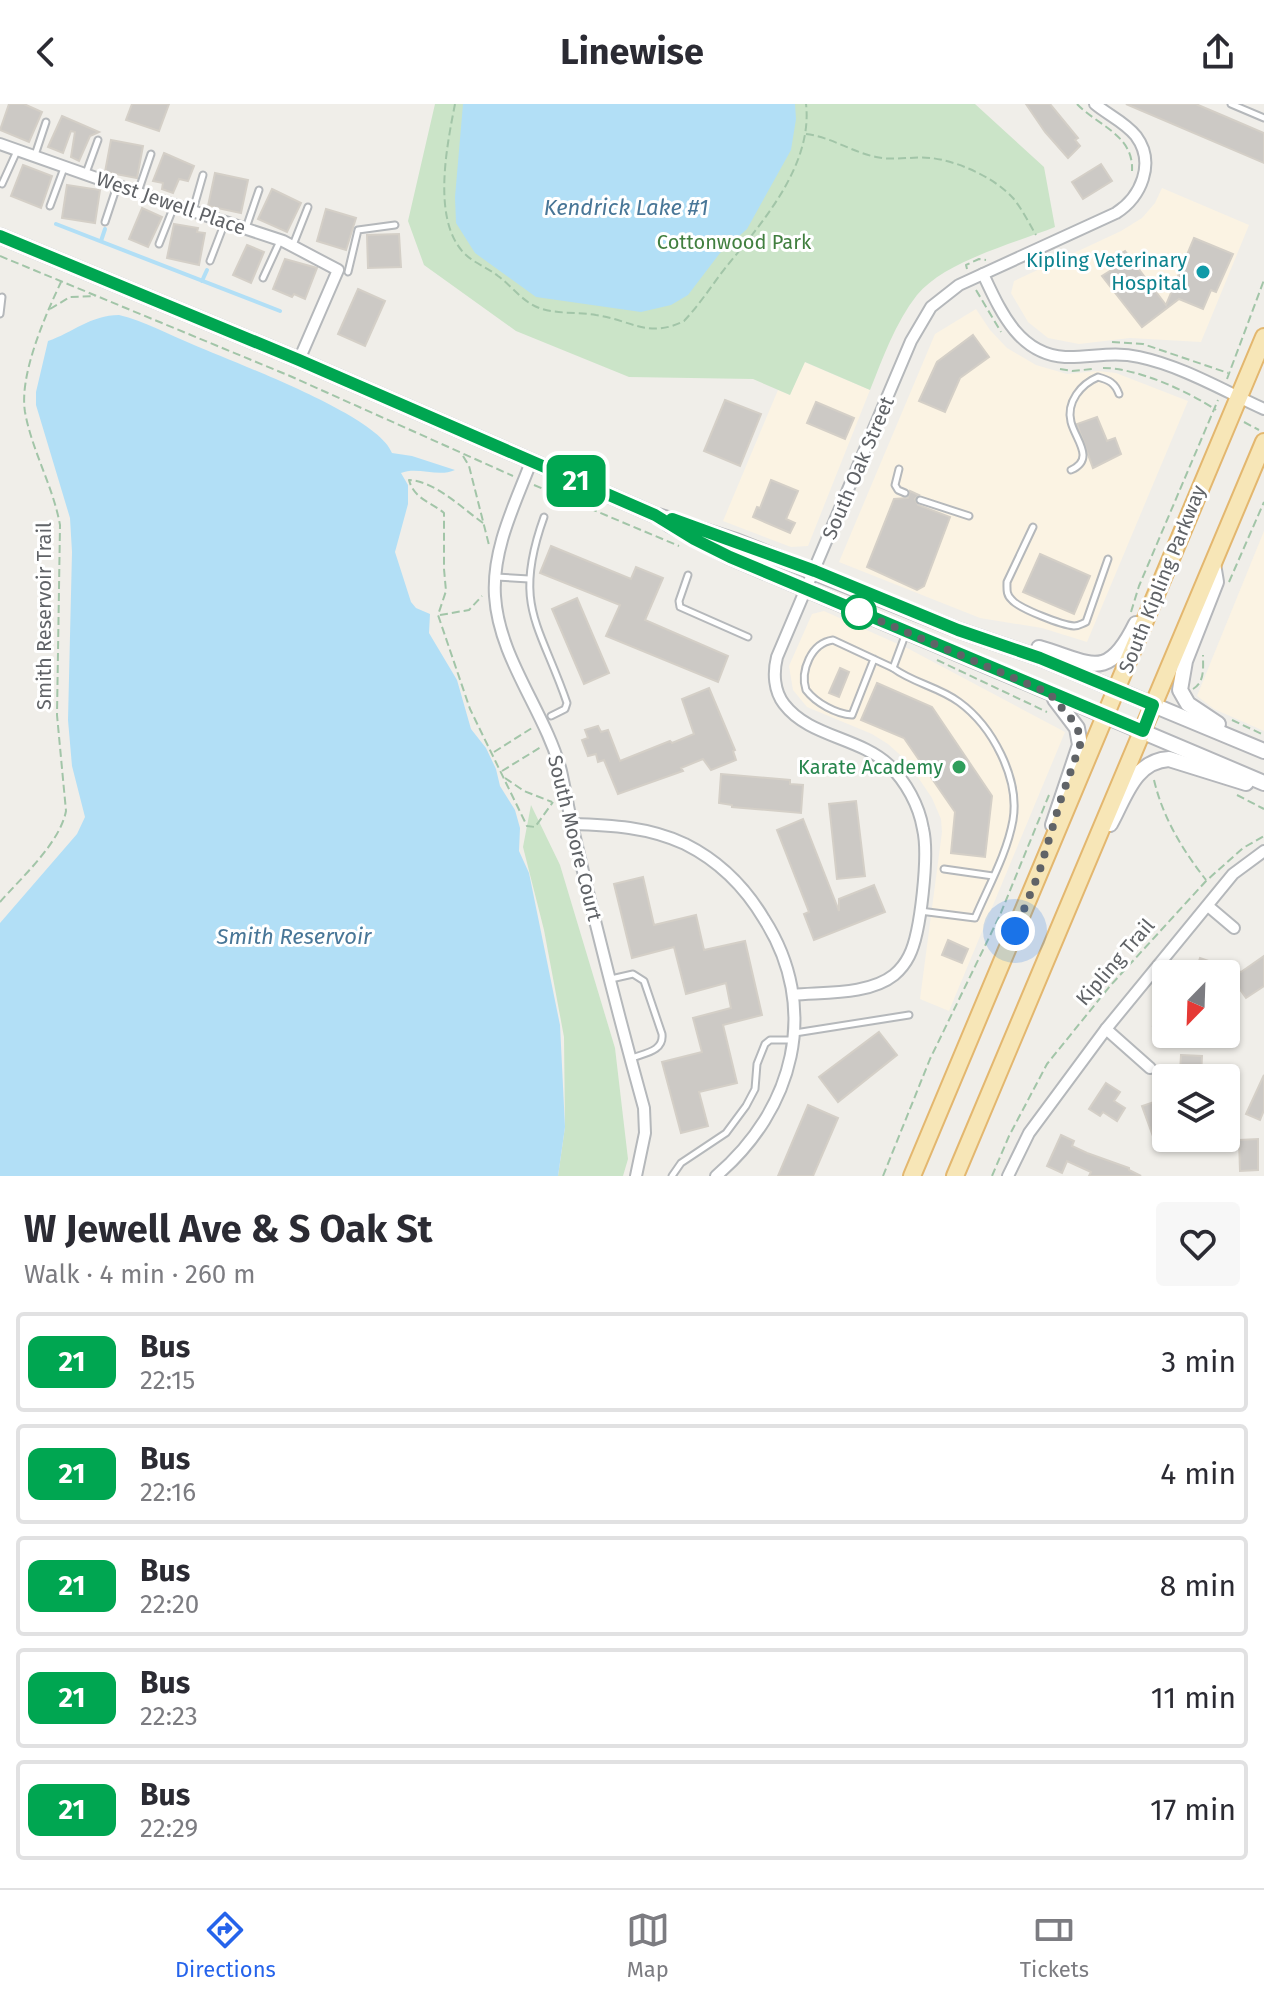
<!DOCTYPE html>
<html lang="en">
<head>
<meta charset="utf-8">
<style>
	body { margin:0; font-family:"Fira Sans",sans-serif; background:#f7f7f7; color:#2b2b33; height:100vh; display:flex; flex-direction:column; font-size:30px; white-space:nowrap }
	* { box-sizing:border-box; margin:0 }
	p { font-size:26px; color:#7c7c81 }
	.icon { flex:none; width:44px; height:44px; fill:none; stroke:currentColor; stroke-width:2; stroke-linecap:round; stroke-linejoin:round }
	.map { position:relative; height:1072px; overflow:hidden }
	.side { display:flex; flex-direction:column; background:#fff; flex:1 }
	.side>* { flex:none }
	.badge { padding:0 16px; border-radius:12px; font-size:28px; line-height:52px }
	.needle { width:52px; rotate:203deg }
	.controls { position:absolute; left:1152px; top:856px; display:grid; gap:16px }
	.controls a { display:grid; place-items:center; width:88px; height:88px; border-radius:8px; background:#fff; box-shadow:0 2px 6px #0004; font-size:40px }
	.you { position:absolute; width:40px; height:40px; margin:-20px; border:6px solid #fff; border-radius:50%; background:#1a73e8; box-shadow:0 0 0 12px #1a73e833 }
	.map>.badge { position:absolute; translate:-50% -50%; box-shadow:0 0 0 4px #fff }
	.round { display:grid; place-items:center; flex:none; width:84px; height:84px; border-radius:8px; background:#f7f7f7 }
	.head { display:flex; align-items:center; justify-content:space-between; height:136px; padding:0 24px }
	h1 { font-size:38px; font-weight:700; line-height:60px }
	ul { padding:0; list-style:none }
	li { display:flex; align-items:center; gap:24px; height:100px; margin:0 16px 12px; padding:0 8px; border:4px solid #e1e1e2; border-radius:8px }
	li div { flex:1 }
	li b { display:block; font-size:30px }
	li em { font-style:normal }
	li .badge { min-width:88px; font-weight:700; text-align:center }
	header { display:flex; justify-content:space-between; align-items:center; height:104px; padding:0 24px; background:#fff; font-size:36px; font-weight:700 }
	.tab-bar { display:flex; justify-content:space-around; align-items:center; height:112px; border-top:2px solid #e1e1e2; background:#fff; font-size:22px; color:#7c7c81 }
	.tab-bar a { display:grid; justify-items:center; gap:4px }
	.tab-bar .active { color:#2563eb }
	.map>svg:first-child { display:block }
	.commercial { fill:#fbf3e3 }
	.green { fill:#cbe4c8 }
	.water { fill:#b2dff6 }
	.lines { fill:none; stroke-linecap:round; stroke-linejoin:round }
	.stream { stroke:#b2dff6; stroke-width:4 }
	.building { fill:#ccc9c5; stroke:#d4cfc7; stroke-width:2 }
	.service-casing { stroke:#b5b8bb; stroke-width:9 }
	.minor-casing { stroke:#b5b8bb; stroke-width:14 }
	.secondary-casing { stroke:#b5b7bb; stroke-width:18 }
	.primary-casing { stroke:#e3b76f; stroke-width:20 }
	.path { stroke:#a2c5a8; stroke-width:2; stroke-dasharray:8 4; stroke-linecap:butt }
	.service { stroke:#fff; stroke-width:5 }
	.minor { stroke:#fff; stroke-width:10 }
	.secondary { stroke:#fff; stroke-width:14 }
	.primary { stroke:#f7e6b7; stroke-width:16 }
	.line-casing { stroke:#fff; stroke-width:18 }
	.line { stroke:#00a651; stroke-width:12 }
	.walk { stroke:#606367; stroke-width:8; stroke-dasharray:0 14.4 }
	.culture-dot { fill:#0f9aa8; stroke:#fff; stroke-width:3 }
	.stop-dot { fill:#fff; stroke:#00a651; stroke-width:4 }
	.leisure-dot { fill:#2e9e5b; stroke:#fff; stroke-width:3 }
	.labels { text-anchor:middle; stroke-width:6; stroke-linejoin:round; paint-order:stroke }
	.street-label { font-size:20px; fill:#606367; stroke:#fff }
	.park-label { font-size:20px; fill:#417f3f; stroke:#fff }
	.culture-label { font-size:20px; fill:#0d838f; stroke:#fff; text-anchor:end }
	.leisure-label { font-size:20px; fill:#27864d; stroke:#fff; text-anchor:end }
	.water-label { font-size:22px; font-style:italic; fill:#487697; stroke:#fff }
</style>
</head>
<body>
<header><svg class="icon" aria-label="back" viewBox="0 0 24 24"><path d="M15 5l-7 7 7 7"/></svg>Linewise<svg class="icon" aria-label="share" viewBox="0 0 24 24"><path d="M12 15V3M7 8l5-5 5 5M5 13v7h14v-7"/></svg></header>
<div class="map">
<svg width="1264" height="1072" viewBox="0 0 1264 1072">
	<rect width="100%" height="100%" fill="#f0eee9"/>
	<g class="commercial">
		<polygon points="1162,84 1249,121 1201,238 1130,234 1079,240 1048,234 1028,218 1011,189 1014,177 1121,127 1142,114 1155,99"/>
		<polygon points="976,205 990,226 1007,244 1036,261 1067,270 1098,267 1116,269 1188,297 1087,538 1042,524 980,514 839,458 935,230"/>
		<polygon points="804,258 870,286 808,442 791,443 723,417 778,286 790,291"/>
		<polygon points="1264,427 1264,627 1214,605 1197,592"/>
		<polygon points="824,507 909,545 1065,628 949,907 920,895 942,728 941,715 932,694 907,657 888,640 872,630 807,603 793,586 789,562 812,510"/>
	</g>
	<g class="green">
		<path d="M435,0H975L1044,63L1055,123C1015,139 945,157 917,191C895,219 883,254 870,286L805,258L790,291L753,275L629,273L516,227L424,161L408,117Z"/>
		<polygon points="531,701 560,761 615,944 628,1055 623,1072 558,1072 565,1023 564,933 544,826 523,743"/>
	</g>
	<g class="water">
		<polygon points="463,0 795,0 796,15 791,46 747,125 720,149 688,191 671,201 641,208 536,193 475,149 456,119 455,93"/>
		<path d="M119,211C144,217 170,231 194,241C235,259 378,311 392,349L412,352L455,366C438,374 418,362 401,369L408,381V400L395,448L411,498L416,504L430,510L429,529L457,576L471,625L486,644L496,665L500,682L515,706L520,724L519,747L529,769L560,921L565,1023L558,1072H0V819L77,730L85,713L72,662L68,616L72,448L70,414L36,301V288L48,237C72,229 91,211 119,211Z"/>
	</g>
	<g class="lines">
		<g class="stream">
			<polyline points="56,120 280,207"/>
			<polyline points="101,137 105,125"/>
			<polyline points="202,177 207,166"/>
		</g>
	</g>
	<g class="building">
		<polygon points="9,0 24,0 42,8 29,38 0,26"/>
		<polygon points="132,0 169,0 159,27 126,16"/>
		<polygon points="1026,0 1050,0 1078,34 1075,36 1080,42 1068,54 1045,28"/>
		<polygon points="1126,0 1196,0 1224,12 1264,29 1264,59"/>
		<polygon points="62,12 99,28 90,32 79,57 71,53 75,28 71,27 63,49 48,43"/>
		<polygon points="111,36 143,42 137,74 105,68"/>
		<polygon points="164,49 194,62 188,77 179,75 173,89 162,85 163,79 153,77"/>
		<polygon points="1101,60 1112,77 1083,95 1072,78"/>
		<polygon points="23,61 52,72 41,104 11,92"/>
		<polygon points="215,69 248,76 241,109 208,102"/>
		<polygon points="67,81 100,86 95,119 62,114"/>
		<polygon points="272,85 301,99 287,128 258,115"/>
		<polygon points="142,104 162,113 148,143 129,135"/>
		<polygon points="326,105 356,114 346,146 317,137"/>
		<polygon points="174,120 198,124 197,128 205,129 199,161 167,154"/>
		<polygon points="399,130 401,163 368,164 367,131"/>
		<polygon points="1194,134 1233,150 1216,188 1211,186 1203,205 1179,195 1142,223 1102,172 1113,165 1108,158 1125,147 1166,201"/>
		<polygon points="247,141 264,148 251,179 233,171"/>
		<polygon points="285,155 317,164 305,195 294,190 292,193 273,185"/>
		<polygon points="358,185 385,197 365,242 338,230"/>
		<polygon points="973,231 989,253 960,274 945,308 919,297 937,258"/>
		<polygon points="725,296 761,310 740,362 704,347"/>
		<polygon points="816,298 854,314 845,335 807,319"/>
		<polygon points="1097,313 1107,337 1115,334 1121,350 1093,364 1077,320"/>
		<polygon points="771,376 798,387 786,415 795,419 790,429 753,413 757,403 760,404"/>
		<polygon points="910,387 919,391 915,395 918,401 950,413 924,482 917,486 867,463 894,395 908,394"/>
		<polygon points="551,442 631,475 636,463 663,474 645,516 728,552 718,578 606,532 620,501 540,469"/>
		<polygon points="1040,450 1090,472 1074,510 1023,488"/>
		<polygon points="577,494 609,569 584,580 552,505"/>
		<polygon points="840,564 849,568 839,593 829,589"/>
		<polygon points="877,579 932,603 992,692 985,753 951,749 955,708 904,634 861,616"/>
		<polygon points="709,584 735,646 733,647 736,656 711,666 703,655 681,664 683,667 618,690 604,656 598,658 596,650 588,652 582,636 588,634 585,626 598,622 601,628 608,626 620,657 670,637 672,639 694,630 682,595"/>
		<polygon points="721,670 790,676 790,680 803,681 801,709 732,703 732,701 719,699"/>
		<polygon points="856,697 865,772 837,775 829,700"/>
		<polygon points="803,715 839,807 839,795 874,781 885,808 814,836 804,810 809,808 777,726"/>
		<polygon points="643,773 654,821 696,811 704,846 745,837 762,911 723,921 737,979 699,988 708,1022 681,1029 662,958 702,948 693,914 731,904 726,879 686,890 674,843 632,854 614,780"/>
		<polygon points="948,836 968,845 962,859 942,851"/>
		<polygon points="1264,852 1264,882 1246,894 1229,870 1195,870 1200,854 1241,868"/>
		<polygon points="1166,906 1166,932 1153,922"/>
		<polygon points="879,928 897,951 838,998 819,973"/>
		<polygon points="1181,951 1202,952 1201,974 1185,974 1185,968 1180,968"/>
		<polygon points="1264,971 1264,1006 1260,1016 1246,1010"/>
		<polygon points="1106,979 1120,988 1114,997 1125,1004 1117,1017 1103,1008 1100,1012 1089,1005"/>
		<polygon points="1166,994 1166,1031 1154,1035 1142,1002"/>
		<polygon points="808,1001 838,1014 813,1072 778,1072"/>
		<polygon points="1061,1031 1074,1037 1072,1042 1087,1049 1129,1064 1129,1066 1141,1072 1089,1072 1091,1068 1067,1057 1062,1069 1047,1062"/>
		<polygon points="1258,1035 1258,1066 1240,1067 1239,1036"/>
	</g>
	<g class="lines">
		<g class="service-casing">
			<g id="service">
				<polyline points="1231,0 1264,14"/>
				<polyline points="35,51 46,18"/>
				<polyline points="86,69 98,36"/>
				<polyline points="2,80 17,47"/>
				<polyline points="138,88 151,50"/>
				<polyline points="50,102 64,64"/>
				<polyline points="193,106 203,71"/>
				<polyline points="105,118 117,82"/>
				<polyline points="246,124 259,86"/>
				<polyline points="159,140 174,102"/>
				<polyline points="293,141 308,103"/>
				<polyline points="210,157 225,118"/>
				<polyline points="348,168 358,126 395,121"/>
				<polyline points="263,174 280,137"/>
				<polyline points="0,210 2,193"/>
				<polyline points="899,365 895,381 898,386 905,389"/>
				<path d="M1071,366C1096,355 1075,335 1071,318C1066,298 1081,280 1098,273C1109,276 1115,279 1119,290"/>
				<polyline points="920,396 969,412"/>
				<path d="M544,413C512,502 540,520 567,599L565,605L551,612"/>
				<path d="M1033,423L1007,478C1007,485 1006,491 1012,496C1020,505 1062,521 1074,522C1079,522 1081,520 1086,518L1108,455"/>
				<polyline points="688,471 679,497 680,503 748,533"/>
				<polyline points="496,473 529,475"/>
				<path d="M874,555L852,611C836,610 816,599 806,586C800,567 811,539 833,536L893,564L906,529"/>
				<path d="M893,564C913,579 939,583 959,598C992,622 1020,674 1013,716C1007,750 988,783 975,814L920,807"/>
				<polyline points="944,765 993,772"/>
				<path d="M611,875L633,870L644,877L662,930C664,947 645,949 632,954"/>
				<polyline points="795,929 909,911"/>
				<polyline points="672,1072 681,1059 726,1029 746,1002 755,985 757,960 765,940 770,936 793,936"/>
			</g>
		</g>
		<g class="minor-casing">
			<g id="minor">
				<polyline points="0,40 150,93 283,137 338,166 299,256"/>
				<path d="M983,170C1000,206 1018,250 1065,253C1090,254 1113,247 1139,253C1182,262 1224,287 1264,305"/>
				<path d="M531,358C515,400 492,445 495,492C499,555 545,607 561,667C565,685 568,703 572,721C594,815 618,910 644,1004L645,1029L636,1072"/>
				<path d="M571,720C611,721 649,723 685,740C719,757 745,783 764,815C821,904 794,1006 716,1072"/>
				<polyline points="1208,802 1234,824"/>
				<path d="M793,891C824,888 869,891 894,871C900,866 906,858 909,852C921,829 929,750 923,725C919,701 906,678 889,661C859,633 809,633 784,600C774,587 773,569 777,553L911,237L931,203L959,181L1116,109C1141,93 1156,59 1136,32C1125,18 1108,11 1095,0"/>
				<polyline points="1106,925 1150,964"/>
				<polyline points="1008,1072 1029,1029 1106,925 1233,770 1264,747"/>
			</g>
		</g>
		<g class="secondary-casing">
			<g id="secondary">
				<polyline points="0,132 299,256 655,411 736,437 958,526 1040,554 1264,647"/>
				<polyline points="669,420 730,453 1264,679"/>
				<polyline points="1213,460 1216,478 1185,557 1180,586 1188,600 1218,620"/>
				<path d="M1039,544C1091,559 1107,579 1136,520"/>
				<path d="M1110,720C1125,693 1134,657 1169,655L1246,679"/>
				<polyline points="1053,721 1080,641 1077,624 1055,595"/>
			</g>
		</g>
		<g class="primary-casing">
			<g id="primary">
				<polyline points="912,1072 1264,233"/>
				<polyline points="955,1072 1264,338"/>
			</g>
		</g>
		<g class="path">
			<path d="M455,0C447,41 432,114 463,148C473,159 487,163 498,172C513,183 523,199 542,205C559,210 578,208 596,211C631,216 648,235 684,217C700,200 712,181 726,163C762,119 813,61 806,0"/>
			<path d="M1077,0C1098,22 1134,31 1132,67"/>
			<path d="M806,30C831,33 852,48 876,53C894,57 913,52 931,54C958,57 995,74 1013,94C1022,105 1029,119 1036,131"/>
			<polyline points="0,152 290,272 513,372"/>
			<polyline points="967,165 966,161 979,155 986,156"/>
			<polyline points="976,186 1001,228"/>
			<polyline points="50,205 70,193 95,192"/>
			<polyline points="1112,238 1143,240 1228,269"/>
			<path d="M1103,264C1137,264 1188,287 1216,306"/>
			<polyline points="1060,265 1072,267 1093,265"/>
			<polyline points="1227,275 1264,176"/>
			<polyline points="1244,318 1259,326"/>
			<polyline points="463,352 469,362 489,441"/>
			<polyline points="534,381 679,442"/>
			<path d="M483,419C463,405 435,377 409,376C414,395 431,398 444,409V465L446,487L438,511L470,605L527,722L535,723L553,698"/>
			<polyline points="1229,478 1264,398"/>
			<polyline points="1131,508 1139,482 1218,296"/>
			<polyline points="440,511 469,506 482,492"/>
			<polyline points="937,556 1047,608"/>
			<path d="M1193,585C1205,578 1203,564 1203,551"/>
			<polyline points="1232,616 1264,631"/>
			<polyline points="494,648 532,624"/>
			<polyline points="502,667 541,643"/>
			<polyline points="505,674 524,687 552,698"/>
			<path d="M1154,676C1163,714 1182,745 1206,776"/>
			<polyline points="1237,691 1264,705"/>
			<path d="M0,798C21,774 60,739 66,707L57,611L60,421C53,382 32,347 25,308C19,271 45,212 61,178"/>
			<polyline points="883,1072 930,955 1000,811 1049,691"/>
			<polyline points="992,1072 1009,1032 1047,960 1110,882 1206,777 1243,744 1264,732"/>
		</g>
		<use href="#service" class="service"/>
		<use href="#minor" class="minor"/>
		<use href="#secondary" class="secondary"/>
		<use href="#primary" class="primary"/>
	</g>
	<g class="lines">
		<g class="line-casing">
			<polyline id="line" points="0,132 299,256 655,411 694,435 730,453 1143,627 1153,601 1040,554 958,526 815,467 672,415"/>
		</g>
		<use href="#line" class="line"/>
		<polyline class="walk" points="859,508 857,507 1049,589 1074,618 1080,631 1080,641 1061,695 1039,769 1015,827"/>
	</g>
	<circle class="culture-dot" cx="1203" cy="168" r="8"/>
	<circle class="stop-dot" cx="859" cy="508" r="16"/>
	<circle class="leisure-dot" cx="959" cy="663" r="8"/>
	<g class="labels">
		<g class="street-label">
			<text transform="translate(171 99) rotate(19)" y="7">West Jewell Place</text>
			<text transform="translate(858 364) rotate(-67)" y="7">South Oak Street</text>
			<text transform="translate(1162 475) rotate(-68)" y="7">South Kipling Parkway</text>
			<text transform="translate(44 512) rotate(-90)" y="7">Smith Reservoir Trail</text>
			<text transform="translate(575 734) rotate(76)" y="7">South Moore Court</text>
			<text transform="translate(1115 858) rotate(-49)" y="7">Kipling Trail</text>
		</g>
		<g class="park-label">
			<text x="734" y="145">Cottonwood Park</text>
		</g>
		<g class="culture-label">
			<text x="1187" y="163">Kipling Veterinary<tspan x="1187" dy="23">Hospital</tspan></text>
		</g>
		<g class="leisure-label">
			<text x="943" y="670">Karate Academy</text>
		</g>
		<g class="water-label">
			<text x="626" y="111">Kendrick Lake #1</text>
			<text x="294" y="840">Smith Reservoir</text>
		</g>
	</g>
</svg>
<div class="controls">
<a><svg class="needle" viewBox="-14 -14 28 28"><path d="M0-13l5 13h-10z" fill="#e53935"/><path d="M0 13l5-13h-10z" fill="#7c7c81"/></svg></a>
<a><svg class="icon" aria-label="layers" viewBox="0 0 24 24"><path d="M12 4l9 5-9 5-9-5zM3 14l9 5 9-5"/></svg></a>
</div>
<div class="you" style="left:1015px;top:827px"></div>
<b class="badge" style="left:576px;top:377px;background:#00a651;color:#fff">21</b>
</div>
<section class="side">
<div class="head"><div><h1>W Jewell Ave &amp; S Oak St</h1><p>Walk · 4 min · 260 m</p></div><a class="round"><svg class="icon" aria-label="heart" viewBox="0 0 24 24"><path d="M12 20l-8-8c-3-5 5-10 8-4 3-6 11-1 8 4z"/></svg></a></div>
<ul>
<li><span class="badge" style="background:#00a651;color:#fff">21</span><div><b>Bus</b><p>22:15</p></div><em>3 min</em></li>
<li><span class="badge" style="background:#00a651;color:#fff">21</span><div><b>Bus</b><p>22:16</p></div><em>4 min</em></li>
<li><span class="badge" style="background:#00a651;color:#fff">21</span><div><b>Bus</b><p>22:20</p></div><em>8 min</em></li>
<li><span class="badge" style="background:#00a651;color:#fff">21</span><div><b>Bus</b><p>22:23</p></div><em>11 min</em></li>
<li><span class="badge" style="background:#00a651;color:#fff">21</span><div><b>Bus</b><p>22:29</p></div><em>17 min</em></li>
</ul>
</section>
<nav class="tab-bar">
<a class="active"><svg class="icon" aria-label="directions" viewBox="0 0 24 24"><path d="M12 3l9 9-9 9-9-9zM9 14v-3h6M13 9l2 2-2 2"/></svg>Directions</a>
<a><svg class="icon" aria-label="map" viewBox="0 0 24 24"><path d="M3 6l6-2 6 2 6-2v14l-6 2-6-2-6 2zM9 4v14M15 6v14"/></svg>Map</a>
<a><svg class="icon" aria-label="tickets" viewBox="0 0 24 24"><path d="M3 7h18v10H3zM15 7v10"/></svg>Tickets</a>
</nav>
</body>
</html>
